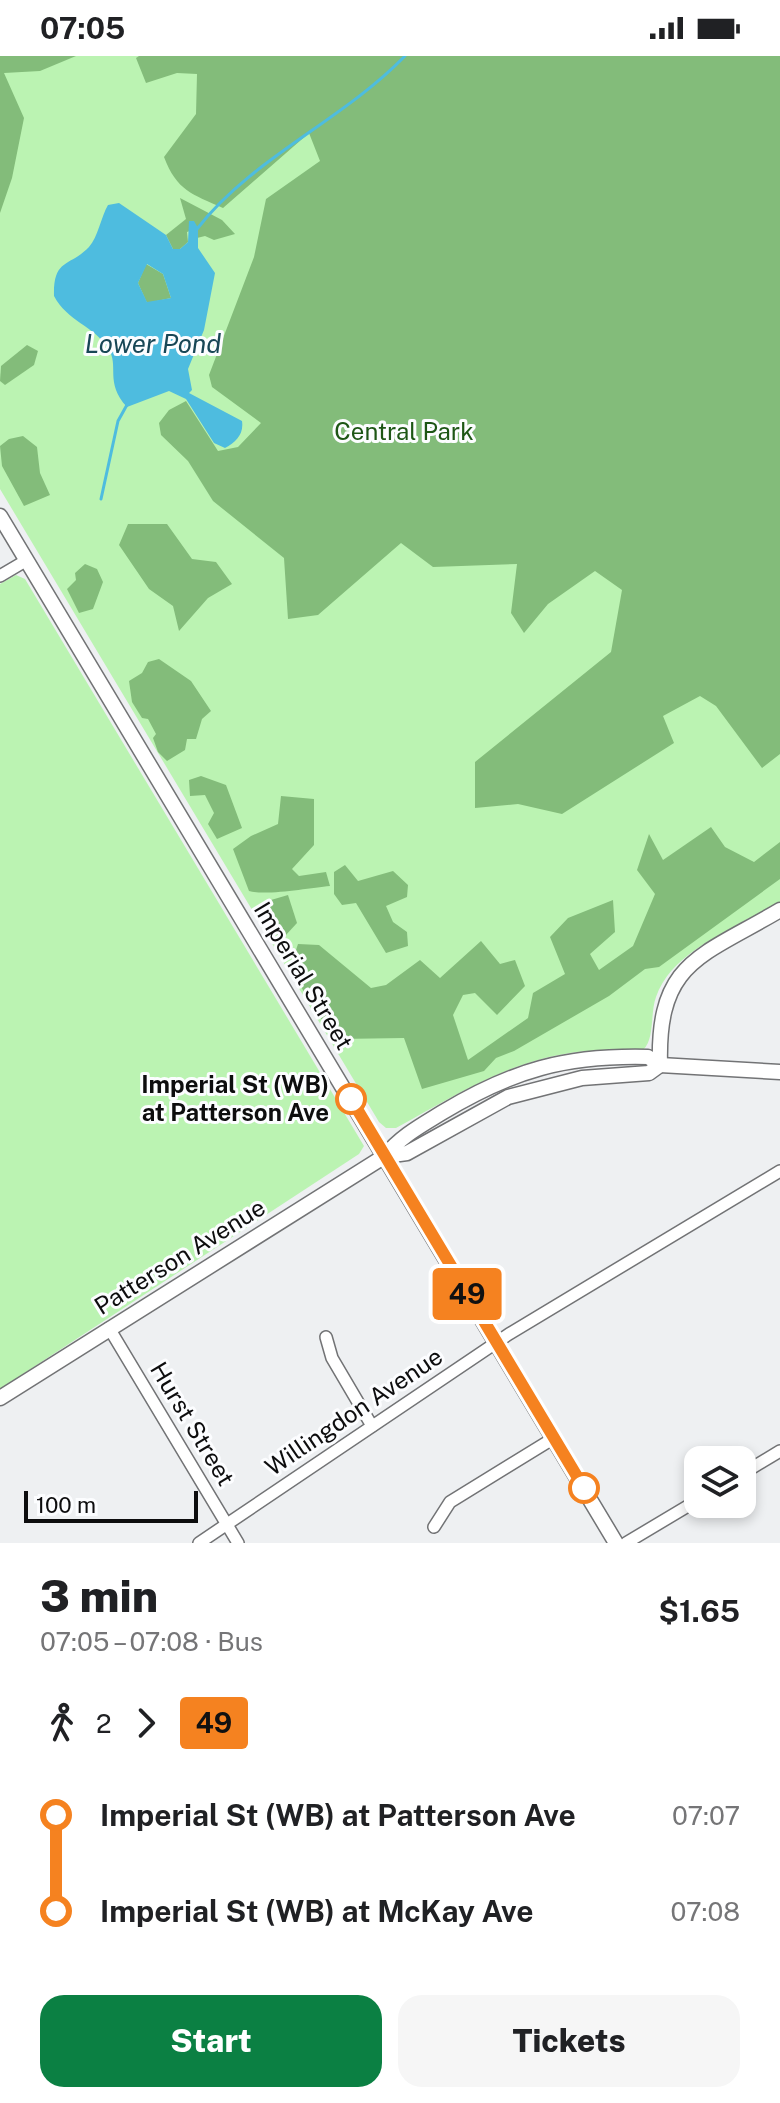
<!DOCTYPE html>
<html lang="en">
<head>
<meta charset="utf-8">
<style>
	body { margin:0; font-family:"Public Sans",sans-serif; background:#f6f6f6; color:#202124; height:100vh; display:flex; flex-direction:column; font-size:30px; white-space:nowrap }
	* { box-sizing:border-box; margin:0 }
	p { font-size:26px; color:#757577 }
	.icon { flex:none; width:44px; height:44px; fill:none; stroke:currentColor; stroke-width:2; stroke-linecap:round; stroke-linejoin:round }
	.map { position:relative; height:1487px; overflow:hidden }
	.drawer { display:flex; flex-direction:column; background:#fff; flex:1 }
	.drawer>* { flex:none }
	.badge { padding:0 16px; border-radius:6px; font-size:28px; line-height:52px }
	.fabs { position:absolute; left:684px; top:1390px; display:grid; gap:16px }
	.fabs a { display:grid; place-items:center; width:72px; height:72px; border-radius:16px; background:#fff; box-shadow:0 4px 12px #0003; font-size:40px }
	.scale { position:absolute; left:24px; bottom:20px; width:174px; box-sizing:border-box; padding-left:8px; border:4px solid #0d0d0e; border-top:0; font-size:22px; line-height:28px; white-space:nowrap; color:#0d0d0e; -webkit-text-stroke:6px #fcfdff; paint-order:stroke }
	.map>.badge { position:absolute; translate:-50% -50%; box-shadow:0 0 0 4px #fff }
	.legs { display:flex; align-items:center; gap:12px; height:88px; padding:0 40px; font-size:26px }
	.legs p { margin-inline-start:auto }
	.summary { display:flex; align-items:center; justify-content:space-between; height:136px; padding:0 40px }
	h1 { font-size:44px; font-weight:800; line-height:60px }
	.primary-button { display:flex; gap:16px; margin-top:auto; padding:16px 40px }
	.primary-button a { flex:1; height:92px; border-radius:24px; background:#0b8043; color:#fff; font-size:32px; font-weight:800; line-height:92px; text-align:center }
	.primary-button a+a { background:#f6f6f6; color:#202124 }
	ul { padding:0 40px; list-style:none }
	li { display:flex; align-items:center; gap:28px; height:96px; font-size:30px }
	li i { display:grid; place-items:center; width:12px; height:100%; margin:0 10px; background:currentColor }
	li i::after { content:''; width:20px; height:20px; margin:-10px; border:6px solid; border-radius:50%; background:#fff }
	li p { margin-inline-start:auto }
	li:first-child i { background:linear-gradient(#0000 50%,currentColor 0) }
	li:last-child i { background:linear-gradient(currentColor 50%,#0000 0) }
	.status { display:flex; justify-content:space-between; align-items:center; height:56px; padding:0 40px; background:#fff; direction:ltr }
	.status svg { height:22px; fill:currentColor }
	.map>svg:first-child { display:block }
	.green { fill:#bbf3b2 }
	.forest { fill:#83bc7a }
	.water { fill:#4ebcdf; fill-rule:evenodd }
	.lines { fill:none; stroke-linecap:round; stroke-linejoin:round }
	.stream { stroke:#4ebcdf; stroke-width:3 }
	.minor-casing { stroke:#727375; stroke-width:14 }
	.tertiary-casing { stroke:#727375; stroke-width:17 }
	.secondary-casing { stroke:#727375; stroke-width:17 }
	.minor { stroke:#fff; stroke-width:11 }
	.tertiary { stroke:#fff; stroke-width:14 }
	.secondary { stroke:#fff; stroke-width:14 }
	.line-1-casing { stroke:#fff; stroke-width:18 }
	.line-1 { stroke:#f58220; stroke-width:12 }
	.stop-1-dot { fill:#fff; stroke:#f58220; stroke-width:4 }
	.labels { text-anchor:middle; stroke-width:6; stroke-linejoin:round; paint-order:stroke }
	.park-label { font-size:24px; fill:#1d5615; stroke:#fcfdff }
	.street-label { font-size:24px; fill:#0d0d0e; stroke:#fcfdff }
	.stop-label { font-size:24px; font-weight:bold; fill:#0d0d0e; stroke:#fcfdff; text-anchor:end }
	.water-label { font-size:26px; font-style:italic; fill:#184756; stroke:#fcfdff }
</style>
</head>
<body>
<div class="status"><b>07:05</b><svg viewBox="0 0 49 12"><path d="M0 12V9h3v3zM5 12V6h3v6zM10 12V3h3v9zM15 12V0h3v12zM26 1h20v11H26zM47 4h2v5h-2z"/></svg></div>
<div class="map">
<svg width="780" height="1487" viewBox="0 0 780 1487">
	<rect width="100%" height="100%" fill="#eef0f2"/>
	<g class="green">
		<path d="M0,0H780V848L756,862H749C715,882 670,901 656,941C650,957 655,983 643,994C619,997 594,993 570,997C505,1007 452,1041 396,1072H386L379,1066L0,433Z"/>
		<polygon points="16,519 25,523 364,1090 359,1098 0,1333 0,528"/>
	</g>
	<g class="forest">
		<polygon points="0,0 76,0 40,15 4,17 24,62 12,122 0,157"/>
		<path d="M139,0H780V698L762,712L716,650L700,640L663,660L674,687L562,758L518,748L475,752V706L611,596L622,534L595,515L548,548L524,577L511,557L517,508L433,511L401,487L318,559L288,563L284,502L213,445L188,405L161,379L159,367L169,354L186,345L218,395L238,391L261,367L212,331L209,319L254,201L266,143L320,105L309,77L223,152C192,138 177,135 164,101L196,58L197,18L177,17L146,27L136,2Z"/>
		<polygon points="180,142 222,164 235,178 214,184 205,180 197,182 198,172 187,176 188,186 180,193 173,193 166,179 186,163"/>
		<polygon points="146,208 163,218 171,242 147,247 138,227"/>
		<polygon points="27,289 38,295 34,309 5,329 0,325 1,310"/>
		<polygon points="23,380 37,391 40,417 50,439 24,450 2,410 0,390 9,383"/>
		<polygon points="128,468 167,468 192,503 216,506 232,528 208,542 179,575 173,550 149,533 119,489"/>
		<polygon points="85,508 97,513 103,526 93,553 79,557 67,533 76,524 75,517"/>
		<polygon points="159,603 191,625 211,655 202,663 196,683 187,683 185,694 167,705 158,696 153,682 156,678 148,663 142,662 132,646 129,625 142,617 148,606"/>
		<polygon points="201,720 226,729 242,772 217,783 208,768 214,757 205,739 190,740 189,724"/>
		<path d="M281,740L314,743V789L292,813L299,820L326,816L330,830C309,832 265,840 249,835L233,793L251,780L278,768Z"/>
		<path d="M711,771L725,791L754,806L780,786V823L659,911L645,913L609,940L514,995L496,1002L484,1015L422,1033L404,982L339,983C317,960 285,920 298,888L319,889L371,932L386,929L420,904L440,922L481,885L500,908L515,904L525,930L497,959L475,937L463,939L453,959L468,1004L528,962L533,937L565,918L550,881L568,862L613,844L615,876L590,898L599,914L633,890L655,838L637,814L649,778L663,804Z"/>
		<polygon points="345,809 358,825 393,815 408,829 407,841 386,850 393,866 407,876 408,890 386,897 356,847 342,849 334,838 334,816"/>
		<polygon points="288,839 297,867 285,880 276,879 268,860 271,844"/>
	</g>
	<path class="water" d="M119,147L166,179L173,193H180L188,186L189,165H194L198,172V192L215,217L204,274L188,313L192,334L189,337L242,365C244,378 236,386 225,392L214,387L186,343L169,335L127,351C104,326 120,310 108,292C94,270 67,265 54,240C53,202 70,211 89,191C98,181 101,161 108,149ZM147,208L163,218L171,242L147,246L138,227Z"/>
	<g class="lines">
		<g class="stream">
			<path d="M197,173C252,102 342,65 405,0"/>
			<polyline points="101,443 118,365 128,347"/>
		</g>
		<g class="minor-casing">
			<g id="minor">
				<polyline points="0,520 27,504"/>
				<polyline points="109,1272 238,1487"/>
				<polyline points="326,1281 332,1302 372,1370"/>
				<polyline points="742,1418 780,1395"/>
				<polyline points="434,1471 450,1446 554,1382"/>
				<polyline points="199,1487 509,1278 780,1115"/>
				<polyline points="626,1487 698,1444"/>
			</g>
		</g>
		<g class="tertiary-casing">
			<g id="tertiary">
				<path d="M660,1009C657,905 701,901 780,854"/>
				<polyline points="0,1342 385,1100"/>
			</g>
		</g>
		<g class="secondary-casing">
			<g id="secondary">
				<polyline points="0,460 616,1487"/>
				<path d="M385,1100C401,1080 422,1069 443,1056C513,1014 566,999 648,1001L660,1009L780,1016"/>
				<polyline points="385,1100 407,1097 508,1041 582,1022 649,1017 660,1009"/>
			</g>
		</g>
		<use href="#minor" class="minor"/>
		<use href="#tertiary" class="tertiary"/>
		<use href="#secondary" class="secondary"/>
	</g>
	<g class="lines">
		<g class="line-1-casing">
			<polyline id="line-1" points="351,1043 584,1432"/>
		</g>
		<use href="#line-1" class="line-1"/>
	</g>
	<g class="stop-1-dot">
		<circle cx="351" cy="1043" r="14"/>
		<circle cx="584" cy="1432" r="14"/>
	</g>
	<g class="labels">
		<g class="park-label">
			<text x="404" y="384">Central Park</text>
		</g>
		<g class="street-label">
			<text transform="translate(303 920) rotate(59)" y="8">Imperial Street</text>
			<text transform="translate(180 1201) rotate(-32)" y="8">Patterson Avenue</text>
			<text transform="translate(354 1356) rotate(-34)" y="8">Willingdon Avenue</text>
			<text transform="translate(192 1368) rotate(59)" y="8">Hurst Street</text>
		</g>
		<g class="stop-label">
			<text x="329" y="1037">Imperial St (WB)<tspan x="329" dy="28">at Patterson Ave</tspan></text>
		</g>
		<g class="water-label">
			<text x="153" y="297">Lower Pond</text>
		</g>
	</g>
</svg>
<div class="fabs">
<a><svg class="icon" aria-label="layers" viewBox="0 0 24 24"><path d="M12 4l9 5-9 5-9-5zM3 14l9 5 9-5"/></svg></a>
</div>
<div class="scale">100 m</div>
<b class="badge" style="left:467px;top:1238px;background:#f58220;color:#111">49</b>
</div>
<section class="drawer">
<div class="summary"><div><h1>3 min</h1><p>07:05 – 07:08 · Bus</p></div><b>$1.65</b></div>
<div class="legs"><svg class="icon" aria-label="walk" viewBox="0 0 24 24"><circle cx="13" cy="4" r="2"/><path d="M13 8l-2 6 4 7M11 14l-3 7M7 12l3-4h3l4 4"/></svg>2<svg class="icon" aria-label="forward" viewBox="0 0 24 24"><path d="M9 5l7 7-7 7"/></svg><b class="badge" style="background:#f58220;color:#111">49</b></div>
<ul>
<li><i style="color:#f58220"></i><b>Imperial St (WB) at Patterson Ave</b><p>07:07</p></li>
<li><i style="color:#f58220"></i><b>Imperial St (WB) at McKay Ave</b><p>07:08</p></li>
</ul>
<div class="primary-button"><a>Start</a><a>Tickets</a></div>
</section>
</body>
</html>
